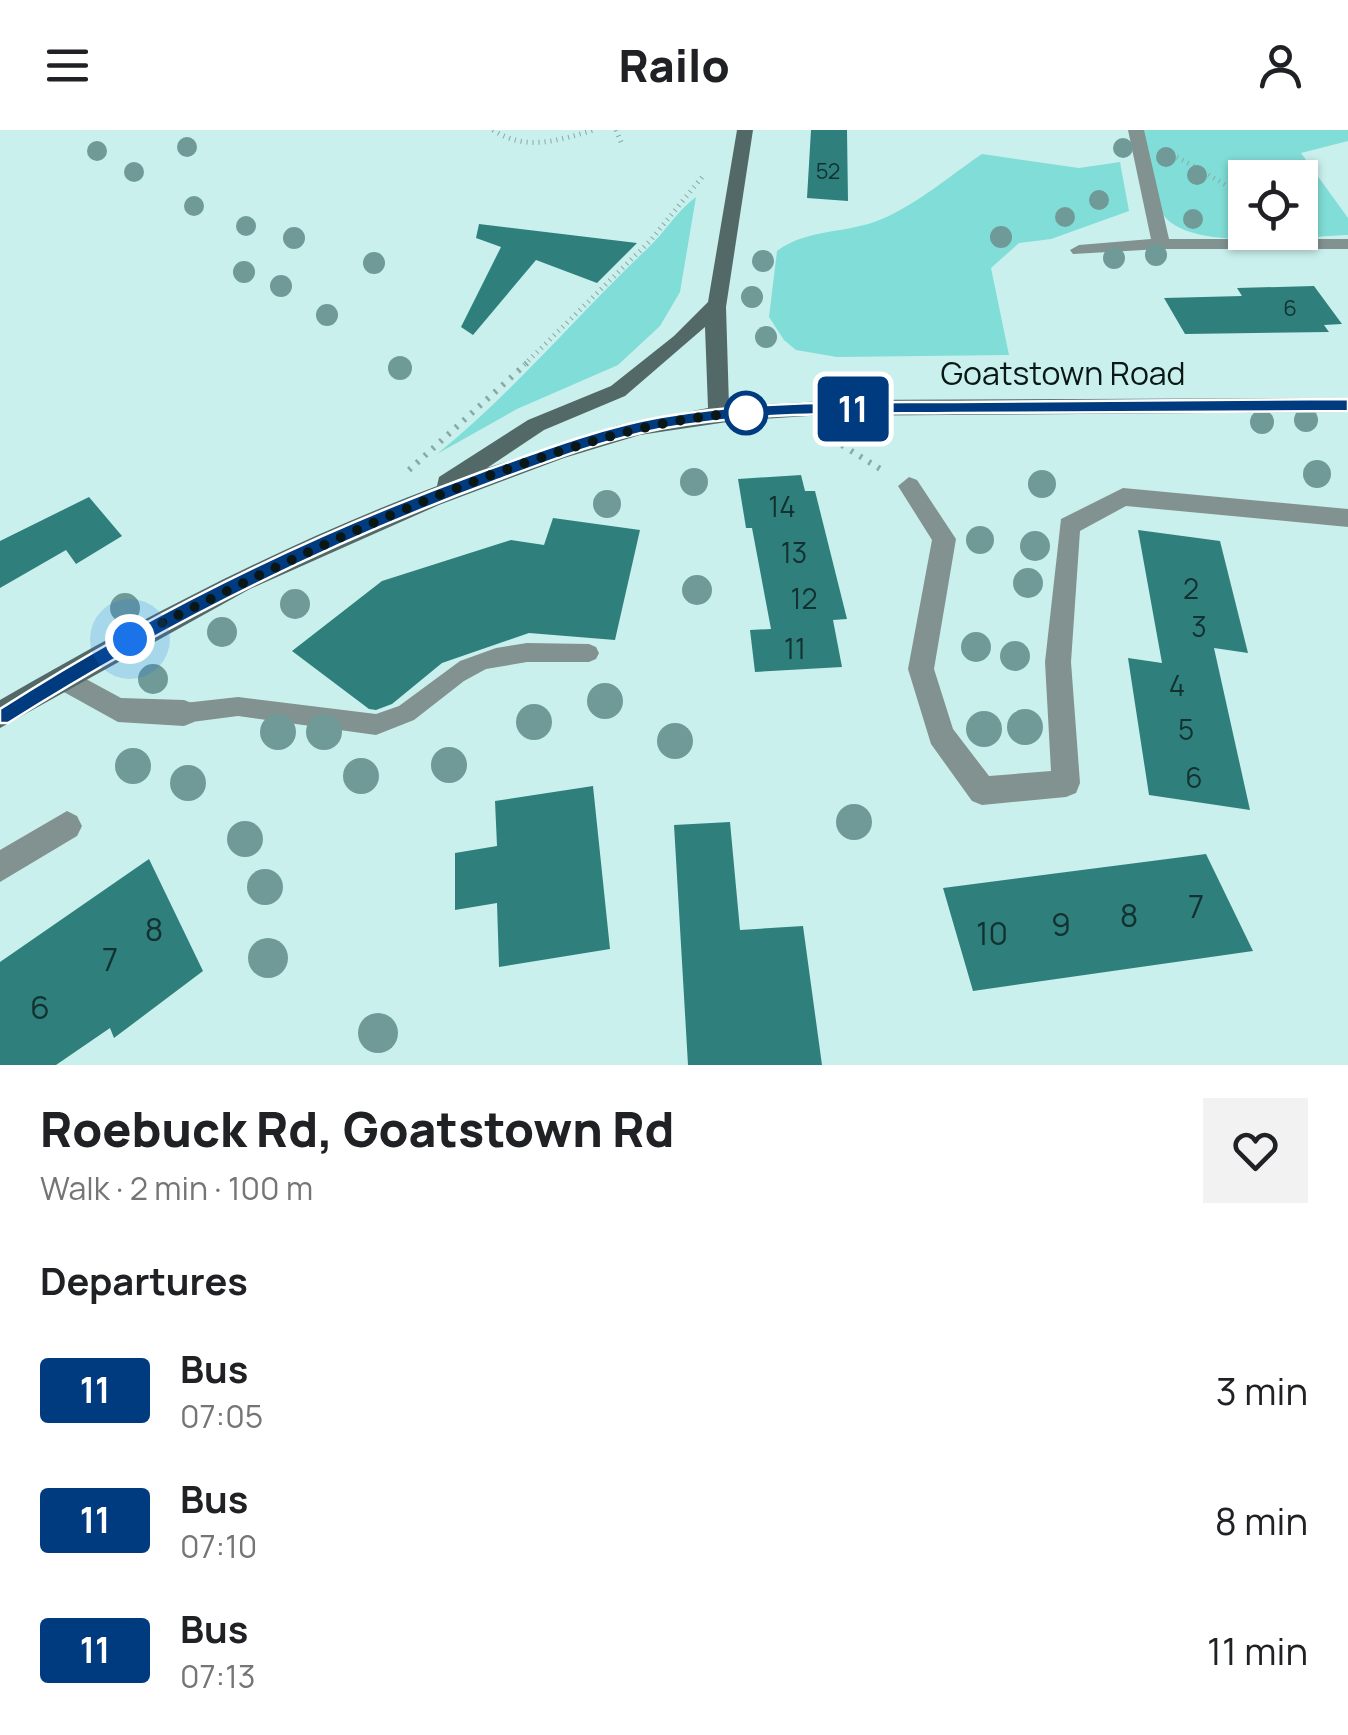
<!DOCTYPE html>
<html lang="en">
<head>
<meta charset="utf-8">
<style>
  body { margin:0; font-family:Manrope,sans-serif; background:#f2f2f2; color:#202124; height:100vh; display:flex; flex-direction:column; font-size:38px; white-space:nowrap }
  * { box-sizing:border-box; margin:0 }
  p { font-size:32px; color:#757577 }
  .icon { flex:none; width:55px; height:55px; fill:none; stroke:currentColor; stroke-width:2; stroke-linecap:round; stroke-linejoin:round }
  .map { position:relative; height:935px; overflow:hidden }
  .drawer { display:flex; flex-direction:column; background:#fff; flex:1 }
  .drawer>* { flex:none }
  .badge { padding:0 20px; border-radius:8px; font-size:35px; line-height:65px }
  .controls { position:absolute; left:1228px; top:30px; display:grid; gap:20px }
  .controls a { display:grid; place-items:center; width:90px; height:90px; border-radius:0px; background:#fff; box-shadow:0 2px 8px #0004; font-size:50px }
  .you { position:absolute; width:50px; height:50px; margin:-25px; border:8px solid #fff; border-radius:50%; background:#1a73e8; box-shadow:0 0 0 15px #1a73e833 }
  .map>.badge { position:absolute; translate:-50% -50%; box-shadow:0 0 0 5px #fff }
  h2 { padding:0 40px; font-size:38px; line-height:90px }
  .round { display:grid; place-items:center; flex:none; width:105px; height:105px; border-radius:0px; background:#f2f2f2 }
  .summary { display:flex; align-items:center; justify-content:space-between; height:170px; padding:0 40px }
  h1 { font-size:48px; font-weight:800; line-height:75px }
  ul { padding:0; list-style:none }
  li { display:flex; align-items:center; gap:30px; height:130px; padding:0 40px }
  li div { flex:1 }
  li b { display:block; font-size:38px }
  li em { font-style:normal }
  li .badge { min-width:110px; font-weight:700; text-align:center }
  header { display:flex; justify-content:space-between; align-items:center; height:130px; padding:0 40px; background:#fff; font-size:45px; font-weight:800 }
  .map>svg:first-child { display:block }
</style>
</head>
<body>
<header><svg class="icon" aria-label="menu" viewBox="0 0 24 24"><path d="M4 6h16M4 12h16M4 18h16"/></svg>Railo<svg class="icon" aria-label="person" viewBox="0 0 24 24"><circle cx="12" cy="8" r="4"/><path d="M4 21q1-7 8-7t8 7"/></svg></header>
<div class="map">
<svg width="1348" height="935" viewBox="0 0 1348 935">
  <rect width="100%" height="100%" fill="#caf0ed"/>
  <!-- green -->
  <path fill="#81ddd7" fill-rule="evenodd" d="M1142 0H1348V11L1301 23 1348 88V105C1306 106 1186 123 1162 83 1149 62 1148 24 1142 0ZM1245 48H1300V102H1245Z
    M982 24 1079 38 1120 32 1129 81 1051 109 1019 113 991 138 1009 225 837 227 796 220 784 210 769 187 777 121C807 98 848 104 882 89 919 73 948 47 982 24Z
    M696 67 680 162 660 196 618 235 517 279 437 324C513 263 576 186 648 118 665 102 676 82 696 67Z"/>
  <!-- building -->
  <path fill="#2f807c" d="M811 0H847L848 71 807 68Z
    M479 94 637 113 597 153 536 130 473 205 461 197 501 117 476 108Z
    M1314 156 1342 194 1324 195 1329 202 1185 204 1164 168 1242 166 1237 158Z
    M801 345 805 361H815L847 489 833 490 842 537 755 542 750 500 771 499 752 398H746L738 349Z
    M89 367 122 406 76 434 66 420 0 458V411Z
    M553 388 640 400 615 510 529 503 442 533 392 574 376 580 369 579 292 521 382 451 511 410 544 415Z
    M1138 400 1220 411 1248 523 1214 518 1250 680 1149 665 1128 528 1162 533Z
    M593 656 610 819 499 837 497 773 455 780V723L497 716 495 671Z
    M730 692 740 800 803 796 822 935H688L674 695Z
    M1206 724 1253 821 973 861 943 758Z
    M149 729 203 841 114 908 110 898 56 935H0V832Z"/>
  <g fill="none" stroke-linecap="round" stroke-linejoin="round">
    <!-- path-far1 -->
    <path stroke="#8aa8a5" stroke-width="5" stroke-dasharray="1 5" stroke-linecap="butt" d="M493 0C526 22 559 10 594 0
      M616 0 621 12
      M1172 24 1245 66
      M524 235 650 111 703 46"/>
    <!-- path -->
    <path stroke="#8aa8a5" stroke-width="6" stroke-dasharray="2.5 8" stroke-linecap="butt" d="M838 306 840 314 882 340
      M409 340 527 233"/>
    <!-- lane -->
    <path fill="#829290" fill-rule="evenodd" d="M527 513 589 514 596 517 599 523 596 529 589 532H527L486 539 464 551 414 590 376 605 238 586 184 593 176 590 173 583 176 576 184 573 238 567 376 584 399 576 460 531 496 518Z"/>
    <!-- street -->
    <path fill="#829290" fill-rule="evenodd" d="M1128 0H1144L1169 109H1348V119H1161L1073 124 1070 120 1079 115 1151 109Z
      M909 347 917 350 956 409 934 539 953 599 989 646 1051 641 1045 532 1061 389 1123 358 1348 379V397L1126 376 1080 401 1071 532 1080 653 1076 663 1066 667 982 675 972 671 931 614 908 539 932 410 898 356Z
      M62 536 121 568 184 570 194 574 198 583 194 592 184 596 118 592 53 556 49 548 53 540Z
      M67 681 77 686 82 696 77 706 0 752V720Z"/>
    <!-- secondary -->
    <path fill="#536967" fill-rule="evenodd" d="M737 0H753L726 177 729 276 845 270 1348 268V282L808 286 734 291 640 305 564 328 439 375 250 459 0 598V570C140 489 285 413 437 356L439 347 528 290 611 256 674 206 708 172ZM705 197 708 278 619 295 487 338 544 300 625 266Z"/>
  </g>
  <!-- trees -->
  <g fill="#6f9a97">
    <circle cx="187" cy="17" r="10"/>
    <circle cx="1123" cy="18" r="10"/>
    <circle cx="97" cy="21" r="10"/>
    <circle cx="1166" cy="27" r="10"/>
    <circle cx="134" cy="42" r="10"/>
    <circle cx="1197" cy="45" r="10"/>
    <circle cx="1099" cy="70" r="10"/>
    <circle cx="194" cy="76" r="10"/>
    <circle cx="1065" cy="87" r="10"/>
    <circle cx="1193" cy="89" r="10"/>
    <circle cx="246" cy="96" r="10"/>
    <circle cx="1001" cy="107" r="11"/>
    <circle cx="294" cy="108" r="11"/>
    <circle cx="1156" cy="125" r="11"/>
    <circle cx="1114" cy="128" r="11"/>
    <circle cx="763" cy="131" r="11"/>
    <circle cx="374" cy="133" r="11"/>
    <circle cx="244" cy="142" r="11"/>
    <circle cx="281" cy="156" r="11"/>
    <circle cx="752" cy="167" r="11"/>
    <circle cx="327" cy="185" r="11"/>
    <circle cx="766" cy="207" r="11"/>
    <circle cx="400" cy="238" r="12"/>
    <circle cx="1306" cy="290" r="12"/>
    <circle cx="1262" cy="292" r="12"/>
    <circle cx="1317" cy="344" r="14"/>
    <circle cx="694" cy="352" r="14"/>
    <circle cx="1042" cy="354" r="14"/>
    <circle cx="607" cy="374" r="14"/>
    <circle cx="980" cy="410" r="14"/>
    <circle cx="1035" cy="416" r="15"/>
    <circle cx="1028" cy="453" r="15"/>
    <circle cx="697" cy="460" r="15"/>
    <circle cx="295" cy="474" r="15"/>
    <circle cx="125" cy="478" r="15"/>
    <circle cx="222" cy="502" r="15"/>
    <circle cx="976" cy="517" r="15"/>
    <circle cx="1015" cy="526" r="15"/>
    <circle cx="153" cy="549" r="15"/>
    <circle cx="605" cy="571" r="18"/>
    <circle cx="534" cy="592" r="18"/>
    <circle cx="1025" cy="597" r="18"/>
    <circle cx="984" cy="599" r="18"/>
    <circle cx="278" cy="602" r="18"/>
    <circle cx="324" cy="602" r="18"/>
    <circle cx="675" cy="611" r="18"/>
    <circle cx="449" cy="635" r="18"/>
    <circle cx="133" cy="636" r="18"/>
    <circle cx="361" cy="646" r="18"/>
    <circle cx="188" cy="653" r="18"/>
    <circle cx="854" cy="692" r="18"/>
    <circle cx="245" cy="709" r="18"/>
    <circle cx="265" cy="757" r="18"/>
    <circle cx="268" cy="828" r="20"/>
    <circle cx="378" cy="903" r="20"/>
  </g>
  <!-- line -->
  <path fill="#003b80" stroke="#fff" stroke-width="2.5" d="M1348 269V281C1217 282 1086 283 955 283 857 284 756 281 660 299 603 310 549 331 495 351 324 414 162 496 8 593H0V579C147 485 311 404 481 342 540 321 599 298 661 287 758 270 858 272 955 272 1086 271 1217 270 1348 269Z"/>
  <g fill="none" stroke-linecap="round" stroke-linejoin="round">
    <!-- walk -->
    <path stroke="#091716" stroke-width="10" stroke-dasharray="0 18" d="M130 509C254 447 375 387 505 340 587 311 668 286 756 282L746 283"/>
  </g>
  <!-- markers -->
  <circle fill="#fff" stroke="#003b80" stroke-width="5" cx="746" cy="283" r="20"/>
  <g text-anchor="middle" stroke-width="8" stroke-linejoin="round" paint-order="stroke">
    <!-- far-number labels -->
    <g font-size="22" fill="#123130">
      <text x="828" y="49">52</text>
      <text x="1290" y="186">6</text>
    </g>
    <!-- number labels -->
    <g font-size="28" fill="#123130">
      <text x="782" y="387">14</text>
      <text x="794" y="433">13</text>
      <text x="1191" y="469">2</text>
      <text x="804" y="479">12</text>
      <text x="1199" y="507">3</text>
      <text x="795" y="529">11</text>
      <text x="1177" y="566">4</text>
      <text x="1186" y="610">5</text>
      <text x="1194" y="658">6</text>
    </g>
    <!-- street labels -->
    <g font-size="32" fill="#091716" stroke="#caf0ed">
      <text x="1063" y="255">Goatstown Road</text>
    </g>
    <!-- near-number labels -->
    <g font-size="32" fill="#123130">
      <text x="1196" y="788">7</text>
      <text x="1129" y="797">8</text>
      <text x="1061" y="806">9</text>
      <text x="154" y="811">8</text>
      <text x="992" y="815">10</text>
      <text x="110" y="841">7</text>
      <text x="40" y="889">6</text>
    </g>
  </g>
</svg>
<div class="controls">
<a><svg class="icon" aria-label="locate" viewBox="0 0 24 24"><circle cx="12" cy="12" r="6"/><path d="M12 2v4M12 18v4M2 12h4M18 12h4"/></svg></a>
</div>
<div class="you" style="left:130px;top:509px"></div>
<b class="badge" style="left:853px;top:279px;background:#003b80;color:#fff">11</b>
</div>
<section class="drawer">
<div class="summary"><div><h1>Roebuck Rd, Goatstown Rd</h1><p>Walk · 2 min · 100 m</p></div><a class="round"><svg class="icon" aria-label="heart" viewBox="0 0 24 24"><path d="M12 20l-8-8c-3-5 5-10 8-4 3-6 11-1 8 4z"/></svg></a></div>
<h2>Departures</h2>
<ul>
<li><span class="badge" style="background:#003b80;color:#fff">11</span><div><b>Bus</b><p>07:05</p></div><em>3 min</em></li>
<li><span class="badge" style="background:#003b80;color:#fff">11</span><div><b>Bus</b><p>07:10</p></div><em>8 min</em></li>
<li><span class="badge" style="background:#003b80;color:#fff">11</span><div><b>Bus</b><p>07:13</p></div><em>11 min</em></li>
</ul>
</section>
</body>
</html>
